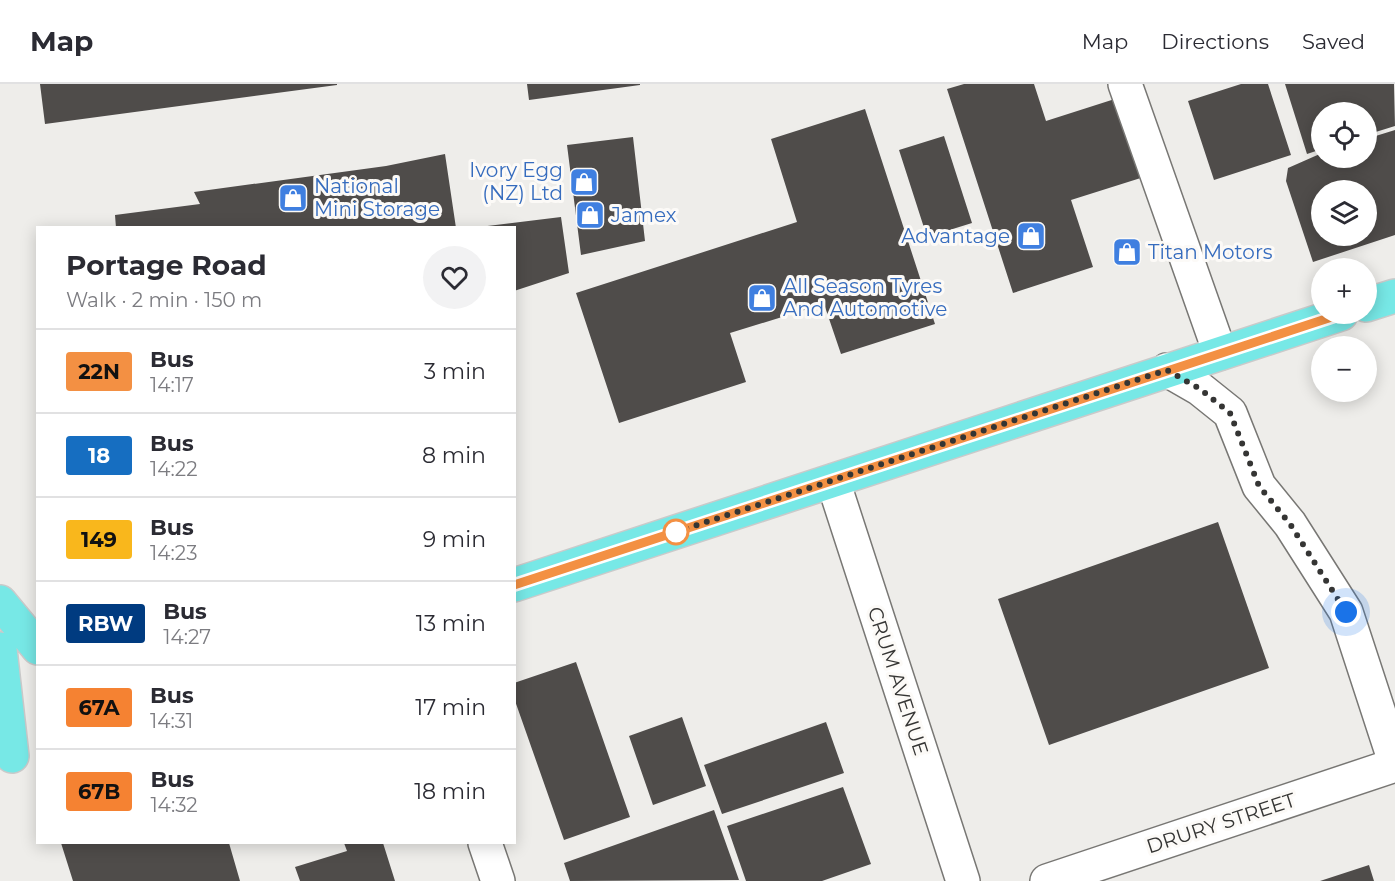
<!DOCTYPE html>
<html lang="en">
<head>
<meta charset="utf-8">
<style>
  body { margin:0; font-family:Montserrat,sans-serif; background:#f2f2f3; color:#2b2b33; height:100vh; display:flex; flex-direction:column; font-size:22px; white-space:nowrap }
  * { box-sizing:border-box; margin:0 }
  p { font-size:20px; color:#7c7c81 }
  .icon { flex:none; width:33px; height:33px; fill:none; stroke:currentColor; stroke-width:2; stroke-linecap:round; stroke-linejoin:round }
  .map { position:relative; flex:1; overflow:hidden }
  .sheet { position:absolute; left:36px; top:142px; width:480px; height:618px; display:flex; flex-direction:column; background:#fff; border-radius:0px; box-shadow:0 3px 15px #0003 }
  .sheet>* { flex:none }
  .badge { padding:0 12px; border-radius:4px; font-size:21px; line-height:39px }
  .fabs { position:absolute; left:1311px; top:18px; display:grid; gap:12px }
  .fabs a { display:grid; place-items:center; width:66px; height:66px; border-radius:50%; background:#fff; box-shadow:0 3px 15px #0003; font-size:30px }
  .you { position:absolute; width:30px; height:30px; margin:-15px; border:4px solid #fff; border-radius:50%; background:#1a73e8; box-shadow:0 0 0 9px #1a73e833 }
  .map>.badge { position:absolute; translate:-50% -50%; box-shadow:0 0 0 3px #fff }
  .round { display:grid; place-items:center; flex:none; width:63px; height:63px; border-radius:32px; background:#f2f2f3 }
  .head { display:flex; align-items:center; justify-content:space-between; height:102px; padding:0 30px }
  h1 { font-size:28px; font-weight:700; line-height:45px }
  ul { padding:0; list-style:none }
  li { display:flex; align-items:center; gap:18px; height:84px; padding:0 30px; border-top:2px solid #e1e1e2 }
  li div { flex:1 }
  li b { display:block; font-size:22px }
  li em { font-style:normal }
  li .badge { min-width:66px; font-weight:700; text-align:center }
  header { display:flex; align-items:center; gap:36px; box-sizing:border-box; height:84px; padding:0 30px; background:#fff; border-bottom:2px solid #e1e1e2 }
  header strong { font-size:28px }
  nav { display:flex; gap:33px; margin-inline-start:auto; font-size:21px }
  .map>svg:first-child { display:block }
</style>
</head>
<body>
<header>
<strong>Map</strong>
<nav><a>Map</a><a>Directions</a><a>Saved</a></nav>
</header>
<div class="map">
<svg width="1395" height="797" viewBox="0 0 1395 797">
  <rect width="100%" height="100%" fill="#eeedea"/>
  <!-- building -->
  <path fill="#4f4c4a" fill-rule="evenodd" d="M40 0H337V1L45 40Z
    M527 0H640V1L529 16Z
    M964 0H1034L1046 37 1121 13 1147 92 1071 116 1093 183 1013 209 947 5Z
    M1241 0H1268L1291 71 1214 96 1188 17Z
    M1285 0H1394L1395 42 1366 51V28H1322V65L1307 70Z
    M865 25 935 240 841 270 824 220 730 249 746 298 619 339 576 209 797 138 771 55Z
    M1395 46V151L1313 178 1286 97 1288 84 1322 69V74H1366V55ZM1322 106H1366V152H1322Z
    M944 52 972 139 927 153 899 66Z
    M633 53 645 157 581 171 567 61Z
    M445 70 456 144H116L115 131 200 120 194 108 386 82Z
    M561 133 569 189 514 207V144H471Z
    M1218 438 1269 584 1049 661 998 515Z
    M576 578 630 733 564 756 514 614V599Z
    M682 633 706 702 653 721 629 652Z
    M826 638 844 689 722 730 704 681Z
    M843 703 871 780 822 797H746L727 742Z
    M714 726 739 796 570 797 564 779Z
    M61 759H229L240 797H73Z
    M344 759H383L395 797H300L295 783 347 767Z
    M1369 781 1374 797H1320Z"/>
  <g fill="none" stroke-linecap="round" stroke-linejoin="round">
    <!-- minor casing -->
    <g stroke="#787774" stroke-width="36">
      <path id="minor" d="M1125 0 1220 269
        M1167 286 1200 305 1230 329 1259 402 1290 440 1346 528 1395 678
        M833 397 963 797
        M485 759 498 797
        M1047 797 1395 681"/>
    </g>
    <!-- major casing -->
    <g stroke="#cacaca" stroke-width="36">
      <path id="major" d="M1366 221 1395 212
        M514 501 1341 230
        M0 518 38 564
        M0 565 12 672"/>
    </g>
    <!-- minor -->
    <use href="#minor" stroke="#fff" stroke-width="33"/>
    <!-- major -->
    <use href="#major" stroke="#77e8e6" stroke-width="33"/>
  </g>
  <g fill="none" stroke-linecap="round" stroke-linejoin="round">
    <!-- line casing -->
    <g stroke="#fff" stroke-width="14">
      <path id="line" d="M514 501 1341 230"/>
    </g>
    <!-- line -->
    <use href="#line" stroke="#f39043" stroke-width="9"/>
    <!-- walk -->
    <path stroke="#353534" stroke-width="6" stroke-dasharray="0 10.8" d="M676 448 1167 286 1200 305 1230 329 1259 402 1290 440 1346 528"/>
  </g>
  <!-- icons -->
  <defs>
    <g id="shop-square" transform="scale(1.5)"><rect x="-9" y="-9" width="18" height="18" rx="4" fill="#3f7fe0" stroke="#fcfaf7"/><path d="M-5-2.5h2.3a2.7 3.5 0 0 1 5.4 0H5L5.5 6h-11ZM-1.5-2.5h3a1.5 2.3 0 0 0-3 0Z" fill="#fff"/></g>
  </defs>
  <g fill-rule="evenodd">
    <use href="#shop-square" x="584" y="98"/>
    <use href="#shop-square" x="293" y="114"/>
    <use href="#shop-square" x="590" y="131"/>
    <use href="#shop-square" x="1031" y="152"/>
    <use href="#shop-square" x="1127" y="168"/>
    <use href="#shop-square" x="762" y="214"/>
  </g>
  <!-- markers -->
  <circle fill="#fff" stroke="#f39043" stroke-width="3" cx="676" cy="448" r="12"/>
  <g text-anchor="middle" stroke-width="6" stroke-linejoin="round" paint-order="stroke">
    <!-- shop labels -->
    <g font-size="20" fill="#366cbe" stroke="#fcfaf7" text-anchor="start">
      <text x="563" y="93" text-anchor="end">Ivory Egg<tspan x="563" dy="23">(NZ) Ltd</tspan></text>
      <text x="314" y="109">National<tspan x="314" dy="23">Mini Storage</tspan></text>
      <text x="611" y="138">Jamex</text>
      <text x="1010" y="159" text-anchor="end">Advantage</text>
      <text x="1148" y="175">Titan Motors</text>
      <text x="783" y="209">All Season Tyres<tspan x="783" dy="23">And Automotive</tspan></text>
    </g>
    <!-- street labels -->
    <g font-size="20" fill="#353534" stroke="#fcfaf7">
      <text transform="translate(898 597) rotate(72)" y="7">CRUM AVENUE</text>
      <text transform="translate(1221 739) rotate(-18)" y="7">DRURY STREET</text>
    </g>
  </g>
</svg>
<div class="fabs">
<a><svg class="icon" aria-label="locate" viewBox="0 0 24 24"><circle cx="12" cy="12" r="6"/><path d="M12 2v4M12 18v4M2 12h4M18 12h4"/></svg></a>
<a><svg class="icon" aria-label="layers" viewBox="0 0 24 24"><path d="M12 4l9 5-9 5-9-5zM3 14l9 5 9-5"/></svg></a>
<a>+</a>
<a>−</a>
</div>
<div class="you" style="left:1346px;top:528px"></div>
<section class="sheet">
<div class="head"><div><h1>Portage Road</h1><p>Walk · 2 min · 150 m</p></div><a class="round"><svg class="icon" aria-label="heart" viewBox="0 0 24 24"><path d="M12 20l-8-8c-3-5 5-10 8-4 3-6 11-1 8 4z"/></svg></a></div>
<ul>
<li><span class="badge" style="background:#f39043;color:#111">22N</span><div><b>Bus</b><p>14:17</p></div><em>3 min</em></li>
<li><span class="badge" style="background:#166ec1;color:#fff">18</span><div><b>Bus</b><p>14:22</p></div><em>8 min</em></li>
<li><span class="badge" style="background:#f9b71c;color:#111">149</span><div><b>Bus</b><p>14:23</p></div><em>9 min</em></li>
<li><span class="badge" style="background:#003b80;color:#fff">RBW</span><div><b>Bus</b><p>14:27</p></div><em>13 min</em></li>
<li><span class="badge" style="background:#f58232;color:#111">67A</span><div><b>Bus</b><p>14:31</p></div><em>17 min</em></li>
<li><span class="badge" style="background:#f58232;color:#111">67B</span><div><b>Bus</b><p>14:32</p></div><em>18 min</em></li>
</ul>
</section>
</div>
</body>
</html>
